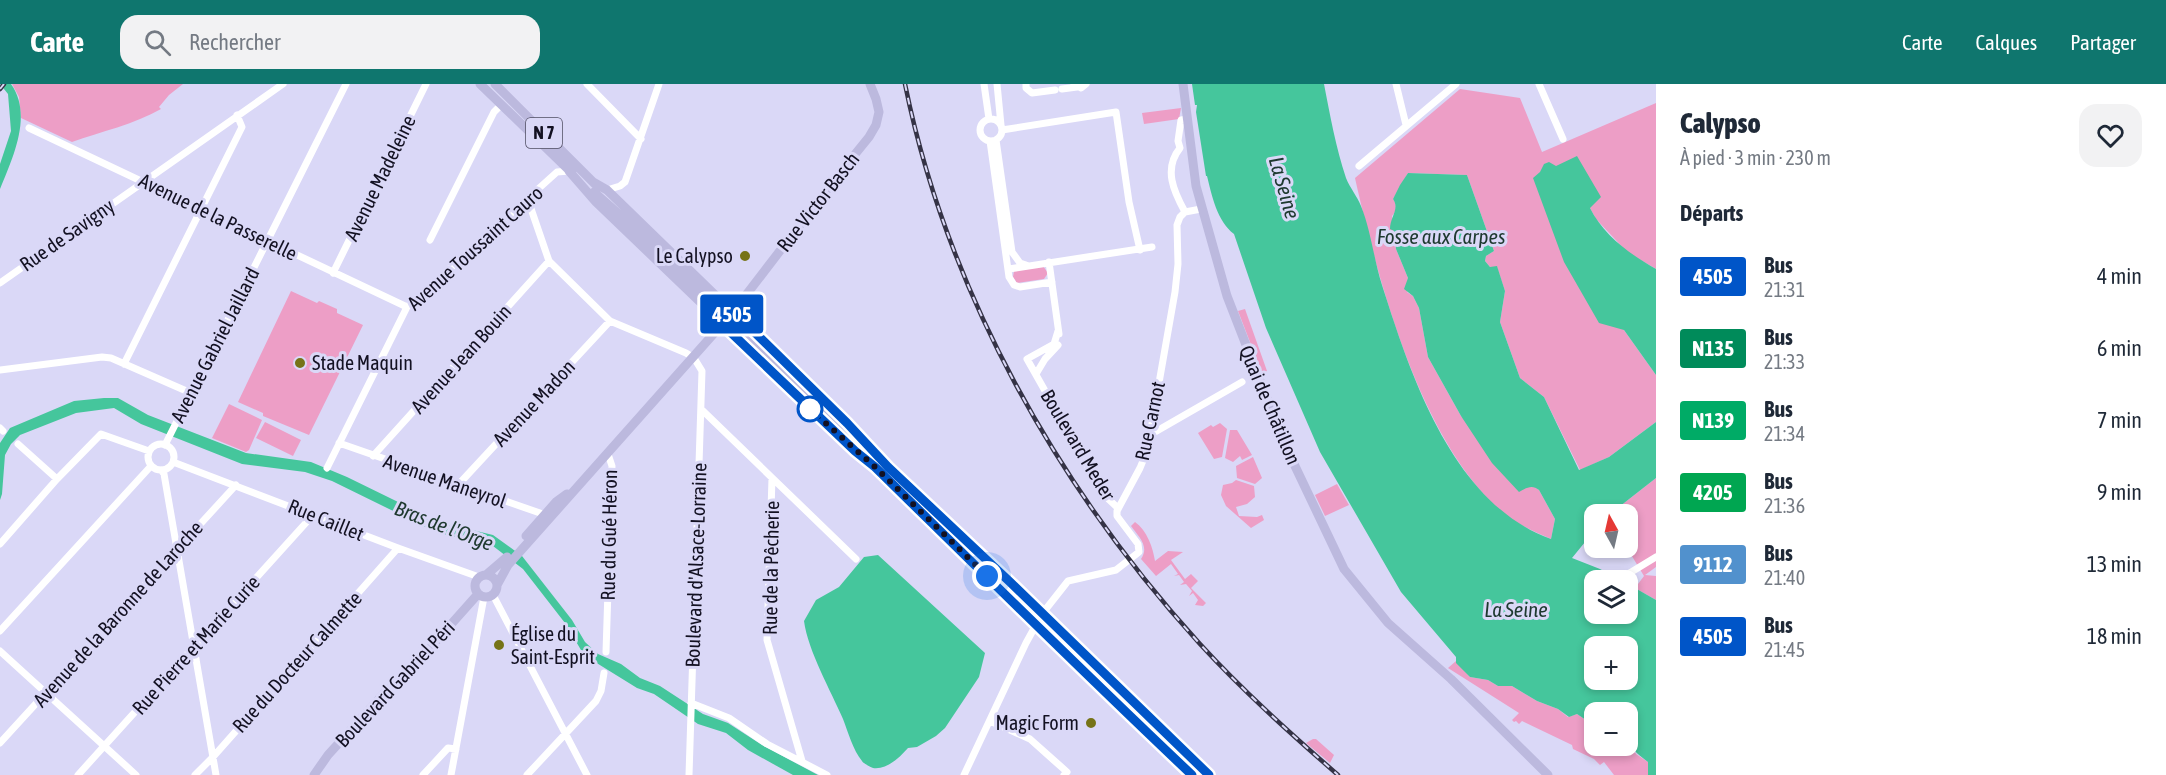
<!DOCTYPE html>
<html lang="fr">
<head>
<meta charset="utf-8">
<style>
  body { margin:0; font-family:"Asap Condensed",sans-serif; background:#f2f2f3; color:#1f2937; height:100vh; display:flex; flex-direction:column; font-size:22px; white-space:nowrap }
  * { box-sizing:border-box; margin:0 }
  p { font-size:20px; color:#747a83 }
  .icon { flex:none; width:33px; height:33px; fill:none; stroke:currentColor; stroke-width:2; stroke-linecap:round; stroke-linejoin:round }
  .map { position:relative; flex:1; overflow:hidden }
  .side { display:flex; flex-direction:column; background:#fff; width:510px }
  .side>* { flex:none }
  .badge { padding:0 12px; border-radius:4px; font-size:21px; line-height:39px }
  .needle { width:39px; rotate:352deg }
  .fabs { position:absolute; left:1584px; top:420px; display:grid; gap:12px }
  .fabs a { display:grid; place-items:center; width:54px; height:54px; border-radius:12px; background:#fff; box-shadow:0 3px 9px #0003; font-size:30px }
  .you { position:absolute; width:30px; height:30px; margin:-15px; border:4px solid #fff; border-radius:50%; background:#1a73e8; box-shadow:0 0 0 9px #1a73e833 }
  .map>.badge { position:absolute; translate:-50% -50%; box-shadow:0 0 0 3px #fff }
  h2 { padding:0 24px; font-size:22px; line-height:54px }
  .round { display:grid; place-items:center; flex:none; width:63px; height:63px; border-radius:18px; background:#f2f2f3 }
  .head { display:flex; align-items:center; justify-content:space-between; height:102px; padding:0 24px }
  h1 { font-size:28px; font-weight:800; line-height:45px }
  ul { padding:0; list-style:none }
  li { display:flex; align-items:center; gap:18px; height:72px; padding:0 24px }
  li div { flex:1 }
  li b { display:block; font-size:22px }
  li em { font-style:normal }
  li .badge { min-width:66px; font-weight:700; text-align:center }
  header { display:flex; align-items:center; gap:36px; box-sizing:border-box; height:84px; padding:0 30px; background:#0f766e; color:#fff }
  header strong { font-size:28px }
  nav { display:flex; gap:33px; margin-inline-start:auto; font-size:21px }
  .search { width:420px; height:54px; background:#f2f2f3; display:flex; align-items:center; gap:15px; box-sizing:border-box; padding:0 21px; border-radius:18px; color:#747a83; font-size:22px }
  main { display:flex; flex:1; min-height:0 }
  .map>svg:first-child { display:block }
</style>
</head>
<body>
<header>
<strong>Carte</strong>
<div class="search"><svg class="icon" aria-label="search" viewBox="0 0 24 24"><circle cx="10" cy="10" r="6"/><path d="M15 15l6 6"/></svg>Rechercher</div>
<nav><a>Carte</a><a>Calques</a><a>Partager</a></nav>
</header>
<main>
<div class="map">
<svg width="1656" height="691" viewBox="0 0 1656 691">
  <rect width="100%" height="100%" fill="#dad8f7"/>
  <!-- green -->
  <path fill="#ed9ec6" d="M12 0H183L169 11 159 23 161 25C135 40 100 48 72 58L21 34 19 13Z
    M1460 5 1520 14 1542 68 1656 19V185L1627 168 1596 135 1590 124 1556 83 1624 246 1656 291V338L1609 373 1580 386 1544 313 1520 294 1500 238 1505 207 1497 183H1490L1485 177 1486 172 1494 167 1467 91 1408 89 1393 115C1397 120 1397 127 1392 132L1396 165 1408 194 1407 208 1413 212 1419 224 1428 273 1461 332 1529 402 1535 403 1539 406 1555 435 1551 455C1536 448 1520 442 1507 432 1422 364 1378 197 1355 94Z
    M1181 24 1179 35 1144 40 1142 29Z
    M1043 182 1048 189 1044 195 1017 199 1013 193 1014 187Z
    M291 207 317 219 319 217 337 225V229L363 241 309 351 263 332V329L238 318Z
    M1245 225 1267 287 1262 289 1238 227Z
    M229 320 262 336 249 366 246 368 212 354Z
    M265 338 301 356 293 372 256 354Z
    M1220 339 1227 345 1222 373 1214 375 1198 349 1211 341 1213 343Z
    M1230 346H1237L1252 371 1242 376 1240 372 1233 378 1225 374Z
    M1253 373 1262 394 1255 400 1237 394 1236 382Z
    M1656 394V483L1645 491 1656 492V516L1635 504 1644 492 1627 464 1628 430H1610Z
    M1236 396 1254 402 1255 413 1247 420 1236 423 1239 432 1257 433 1262 431 1264 436 1251 444 1226 422 1221 411 1223 401 1232 399Z
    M1337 400 1349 421 1325 432 1315 411Z
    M1135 438C1147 446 1153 464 1155 477L1168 467 1183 468 1171 476 1185 495 1191 490 1198 497 1191 504 1206 519 1203 522 1195 521 1198 516 1193 509 1189 512 1192 507 1186 500 1180 501 1184 498 1179 491 1174 492 1178 490 1171 480 1156 492 1141 475C1150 462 1138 452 1131 442Z
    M1456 577 1470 593 1488 596 1498 602H1512L1537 617 1558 625 1568 633 1577 630 1586 636H1594V662H1628V658L1636 670 1648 678V691H1614L1604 678 1600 681 1594 675 1573 665 1572 661 1522 637 1519 640 1516 637 1514 638 1512 636 1519 629 1448 584Z
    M1313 655H1316L1334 671 1330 679 1306 659Z"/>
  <!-- water -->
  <path fill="#45c69c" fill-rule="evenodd" d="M0 0H11C33 31 13 73 0 105V80L11 47 8 10Z
    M1192 0H1324C1330 31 1336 64 1346 94 1350 104 1357 112 1361 122 1371 147 1374 176 1382 201 1411 292 1453 420 1551 455L1555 435 1539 406C1532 400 1526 404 1519 408L1492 379 1461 332 1428 273 1419 224 1413 212 1404 205 1408 194 1396 165 1394 147 1390 145C1390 133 1400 125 1393 115L1400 101 1408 89 1467 91 1494 167 1486 172 1485 177 1490 183 1497 182 1505 207 1500 238 1520 294 1544 313 1579 386 1609 373 1656 338V394L1610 430H1594V447L1572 474 1600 485 1620 496H1594V530H1628V500L1656 516V691H1648V678C1624 660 1628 657 1628 628H1594V636H1586L1577 630 1569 633 1558 625 1537 617 1512 602H1498L1488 596 1470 593 1456 579V573L1401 508 1320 368 1266 244 1234 150C1217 137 1212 112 1207 92H1206L1196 28 1197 21H1195ZM1628 562V596H1594V562Z
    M1577 72 1601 113 1590 124C1604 152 1630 170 1656 185V291L1624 246 1599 239 1564 178 1533 94 1540 88 1544 80 1549 78 1556 82Z
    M104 314H118L148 331 246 369 311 378 347 393 439 438 493 451 522 472 572 536 585 558 598 570 621 580 640 594 660 602 703 630 728 639 762 661 818 691H793L748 666 726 649 698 640 654 610 637 604 595 578 581 566 565 539 523 485 493 462 436 448 332 397 305 388 242 380 141 340 114 324 76 329 20 351 11 360 5 371 2 410 0 416V359L10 344 74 317Z
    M878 471 985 569 979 593 945 644 936 652 917 663 908 664C900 673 887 686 873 684 870 683 863 679 862 677 853 666 848 648 843 635 831 607 808 567 804 537L816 516 839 503 864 473Z"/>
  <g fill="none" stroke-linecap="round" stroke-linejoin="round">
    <!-- major-tunnel -->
    <path stroke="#bcbad7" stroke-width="9" stroke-dasharray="9 4.5" stroke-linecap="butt" d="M716 224 740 247"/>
    <!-- minor -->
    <path stroke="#fff" stroke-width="7" d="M587 0 641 55
      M984 0 989 35
      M997 0 1001 41
      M1026 0V4L1032 9 1055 6
      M1074 0 1081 4 1086 0
      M1396 0 1406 41
      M1539 0 1563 55
      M1062 5 1077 3
      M980 46a11 11 0 1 1 22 0a11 11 0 1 1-22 0Z
      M29 44 407 223
      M1002 46 1116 28 1129 118 1140 166
      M996 56 1012 168 1020 179 1026 181
      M990 57 1009 193 1014 201 1020 203 1052 198
      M1359 82 1456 0
      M607 106 620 102 625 98 659 0
      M528 116 549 177 610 237 686 269 694 274 702 287 689 691
      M1185 128C1174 108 1163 85 1180 64L1178 57 1181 36 1187 35
      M430 156 494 28 501 21
      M1049 178 1059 250
      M1009 185 1152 163
      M333 189 426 0
      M0 199 283 0
      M1058 247 1054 260 1027 275 1104 411 1118 424
      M124 280 242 43 237 31
      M0 286 102 273 111 274 191 309
      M1036 290 1045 275 1058 261
      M701 325 856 475
      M0 344 3 347
      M1151 348H1155L1242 298
      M339 359 540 429 548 435
      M148 373a13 13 0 1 1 26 0a13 13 0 1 1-26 0Z
      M18 360 57 395
      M165 361 346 0
      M373 372 549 177
      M173 378 398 464 479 493
      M327 384 407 223 557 88 569 87
      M161 386 164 390 216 691
      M772 394 767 556 802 677
      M458 401 610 237
      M0 460 57 395 101 350 149 367
      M1628 490 1656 473
      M493 511 587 691
      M0 547 151 382
      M0 567 136 691
      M606 568 612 382 608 370
      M691 619 729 634 767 660 827 691
      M990 637 1030 655 1067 688 1064 691
      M0 659 236 401
      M78 691 313 431
      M195 691 213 673 398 464
      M423 691 448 664 456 665
      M451 691 484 513
      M527 691 596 617 601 607 604 589
      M964 691 1026 559 1042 530 1068 497 1116 486 1139 468 1138 460 1117 432V427L1140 384 1147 367 1175 208 1178 180 1177 141 1180 133 1185 128 1201 125"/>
    <!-- major -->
    <path stroke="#bcb9de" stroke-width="9" d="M480 0 572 89
      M495 0 597 102
      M1183 0 1196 102 1227 212 1285 361 1344 485 1388 539 1451 595 1548 691
      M569 87 596 118 846 358
      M593 98 607 106 847 339 888 383 1010 498 1209 691
      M594 108 628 138 716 224
      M740 247 842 345
      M838 341 875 383 1037 540 1096 600 1192 691
      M526 452 556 418 567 410
      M475 502a11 11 0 1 1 22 0a11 11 0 1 1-22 0Z
      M486 491 507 473
      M497 501 508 481 733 228 839 90 869 53 876 41 879 28 876 15 870 0
      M314 691 328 671 388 605 405 592 478 510"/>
    <!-- rail casing -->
    <g stroke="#353346" stroke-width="4.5">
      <path id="rail" d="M905 0C947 207 1058 404 1200 560 1243 607 1290 649 1338 691
        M0 5 4 0"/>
    </g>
    <!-- rail -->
    <use href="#rail" stroke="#dad8f7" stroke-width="2" stroke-dasharray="7" stroke-linecap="butt"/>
  </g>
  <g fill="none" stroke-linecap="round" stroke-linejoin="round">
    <!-- line casing -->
    <g stroke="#fff" stroke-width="14">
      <path id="line" d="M1192 691C1085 590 980 486 875 383L855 367 723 241 734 228 847 339 888 383 1010 498 1209 691"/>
    </g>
    <!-- line -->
    <use href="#line" stroke="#0055c8" stroke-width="9"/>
    <!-- walk -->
    <path stroke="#131122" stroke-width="6" stroke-dasharray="0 10.8" d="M810 325 875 383 987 492"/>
  </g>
  <!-- markers -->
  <g fill="#767317" stroke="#dad8f7" stroke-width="2">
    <circle cx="745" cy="172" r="6"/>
    <circle cx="300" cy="279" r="6"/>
    <circle cx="499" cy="561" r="6"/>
    <circle cx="1091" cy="639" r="6"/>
  </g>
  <circle fill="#fff" stroke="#0055c8" stroke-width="3" cx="810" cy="325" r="12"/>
  <g text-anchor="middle" stroke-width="6" stroke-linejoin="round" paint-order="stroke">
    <!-- shield labels -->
    <rect fill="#dad8f7" stroke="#4f4d62" stroke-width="1.5" x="526" y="34" width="36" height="30" rx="4.5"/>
    <g font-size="18" font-weight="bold" fill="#131122">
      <text x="544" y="55">N 7</text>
    </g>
    <!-- street labels -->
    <g font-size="20" fill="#131122" stroke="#dad8f7">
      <text transform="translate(380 94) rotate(-64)" y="7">Avenue Madeleine</text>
      <text transform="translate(818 118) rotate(-52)" y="7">Rue Victor Basch</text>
      <text transform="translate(218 133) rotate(26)" y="7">Avenue de la Passerelle</text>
      <text transform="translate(67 151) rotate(-35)" y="7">Rue de Savigny</text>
      <text transform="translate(475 164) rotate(-42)" y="7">Avenue Toussaint Cauro</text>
      <text transform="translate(215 261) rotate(-63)" y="7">Avenue Gabriel Jaillard</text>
      <text transform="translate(461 275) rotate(-48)" y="7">Avenue Jean Bouin</text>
      <text transform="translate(534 319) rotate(-47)" y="7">Avenue Madon</text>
      <text transform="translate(1270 321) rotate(67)" y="7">Quai de Châtillon</text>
      <text transform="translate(1150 337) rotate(-78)" y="7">Rue Carnot</text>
      <text transform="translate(1078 361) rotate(59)" y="7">Boulevard Meder</text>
      <text transform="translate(445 397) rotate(19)" y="7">Avenue Maneyrol</text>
      <text transform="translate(326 436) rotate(22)" y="7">Rue Caillet</text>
      <text transform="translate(609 451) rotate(-89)" y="7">Rue du Gué Héron</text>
      <text transform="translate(696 481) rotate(-88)" y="7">Boulevard d'Alsace-Lorraine</text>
      <text transform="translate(771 484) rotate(-89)" y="7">Rue de la Pêcherie</text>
      <text transform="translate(118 530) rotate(-48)" y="7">Avenue de la Baronne de Laroche</text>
      <text transform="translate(196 561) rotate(-48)" y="7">Rue Pierre et Marie Curie</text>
      <text transform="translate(297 578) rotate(-48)" y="7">Rue du Docteur Calmette</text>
      <text transform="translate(395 600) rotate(-47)" y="7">Boulevard Gabriel Péri</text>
    </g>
    <!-- poi labels -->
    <g font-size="20" fill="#131122" stroke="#dad8f7" text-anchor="end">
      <text x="733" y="179">Le Calypso</text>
      <text x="312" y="286" text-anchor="start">Stade Maquin</text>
      <text x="511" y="557" text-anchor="start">Église du<tspan x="511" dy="23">Saint-Esprit</tspan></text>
      <text x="1079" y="646">Magic Form</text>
    </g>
    <!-- water labels -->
    <g font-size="21" font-style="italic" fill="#1e392f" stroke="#dad8f7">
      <text transform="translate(1284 104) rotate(74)" y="7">La Seine</text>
      <text x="1441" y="160">Fosse aux Carpes</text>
      <text transform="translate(444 442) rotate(21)" y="7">Bras de l'Orge</text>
      <text x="1516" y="533">La Seine</text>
    </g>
  </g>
</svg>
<div class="fabs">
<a><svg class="needle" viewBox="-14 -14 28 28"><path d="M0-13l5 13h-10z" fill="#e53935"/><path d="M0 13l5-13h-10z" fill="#747a83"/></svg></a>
<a><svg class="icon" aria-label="layers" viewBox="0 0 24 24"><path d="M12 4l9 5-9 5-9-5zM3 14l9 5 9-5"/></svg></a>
<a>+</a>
<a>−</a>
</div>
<div class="you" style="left:987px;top:492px"></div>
<b class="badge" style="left:732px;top:230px;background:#0055c8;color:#fff">4505</b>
</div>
<section class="side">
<div class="head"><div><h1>Calypso</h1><p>À pied · 3 min · 230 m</p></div><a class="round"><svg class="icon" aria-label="heart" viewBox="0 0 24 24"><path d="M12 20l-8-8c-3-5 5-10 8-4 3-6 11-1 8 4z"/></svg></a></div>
<h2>Départs</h2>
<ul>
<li><span class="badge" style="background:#0055c8;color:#fff">4505</span><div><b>Bus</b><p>21:31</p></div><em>4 min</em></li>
<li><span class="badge" style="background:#008b5a;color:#fff">N135</span><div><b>Bus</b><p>21:33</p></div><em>6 min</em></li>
<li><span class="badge" style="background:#00ab66;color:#fff">N139</span><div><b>Bus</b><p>21:34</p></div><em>7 min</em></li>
<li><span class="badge" style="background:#00a651;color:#fff">4205</span><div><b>Bus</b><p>21:36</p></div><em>9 min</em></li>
<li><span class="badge" style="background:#5191cd;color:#fff">9112</span><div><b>Bus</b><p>21:40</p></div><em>13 min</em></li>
<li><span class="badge" style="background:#0055c8;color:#fff">4505</span><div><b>Bus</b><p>21:45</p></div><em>18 min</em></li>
</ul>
</section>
</main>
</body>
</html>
